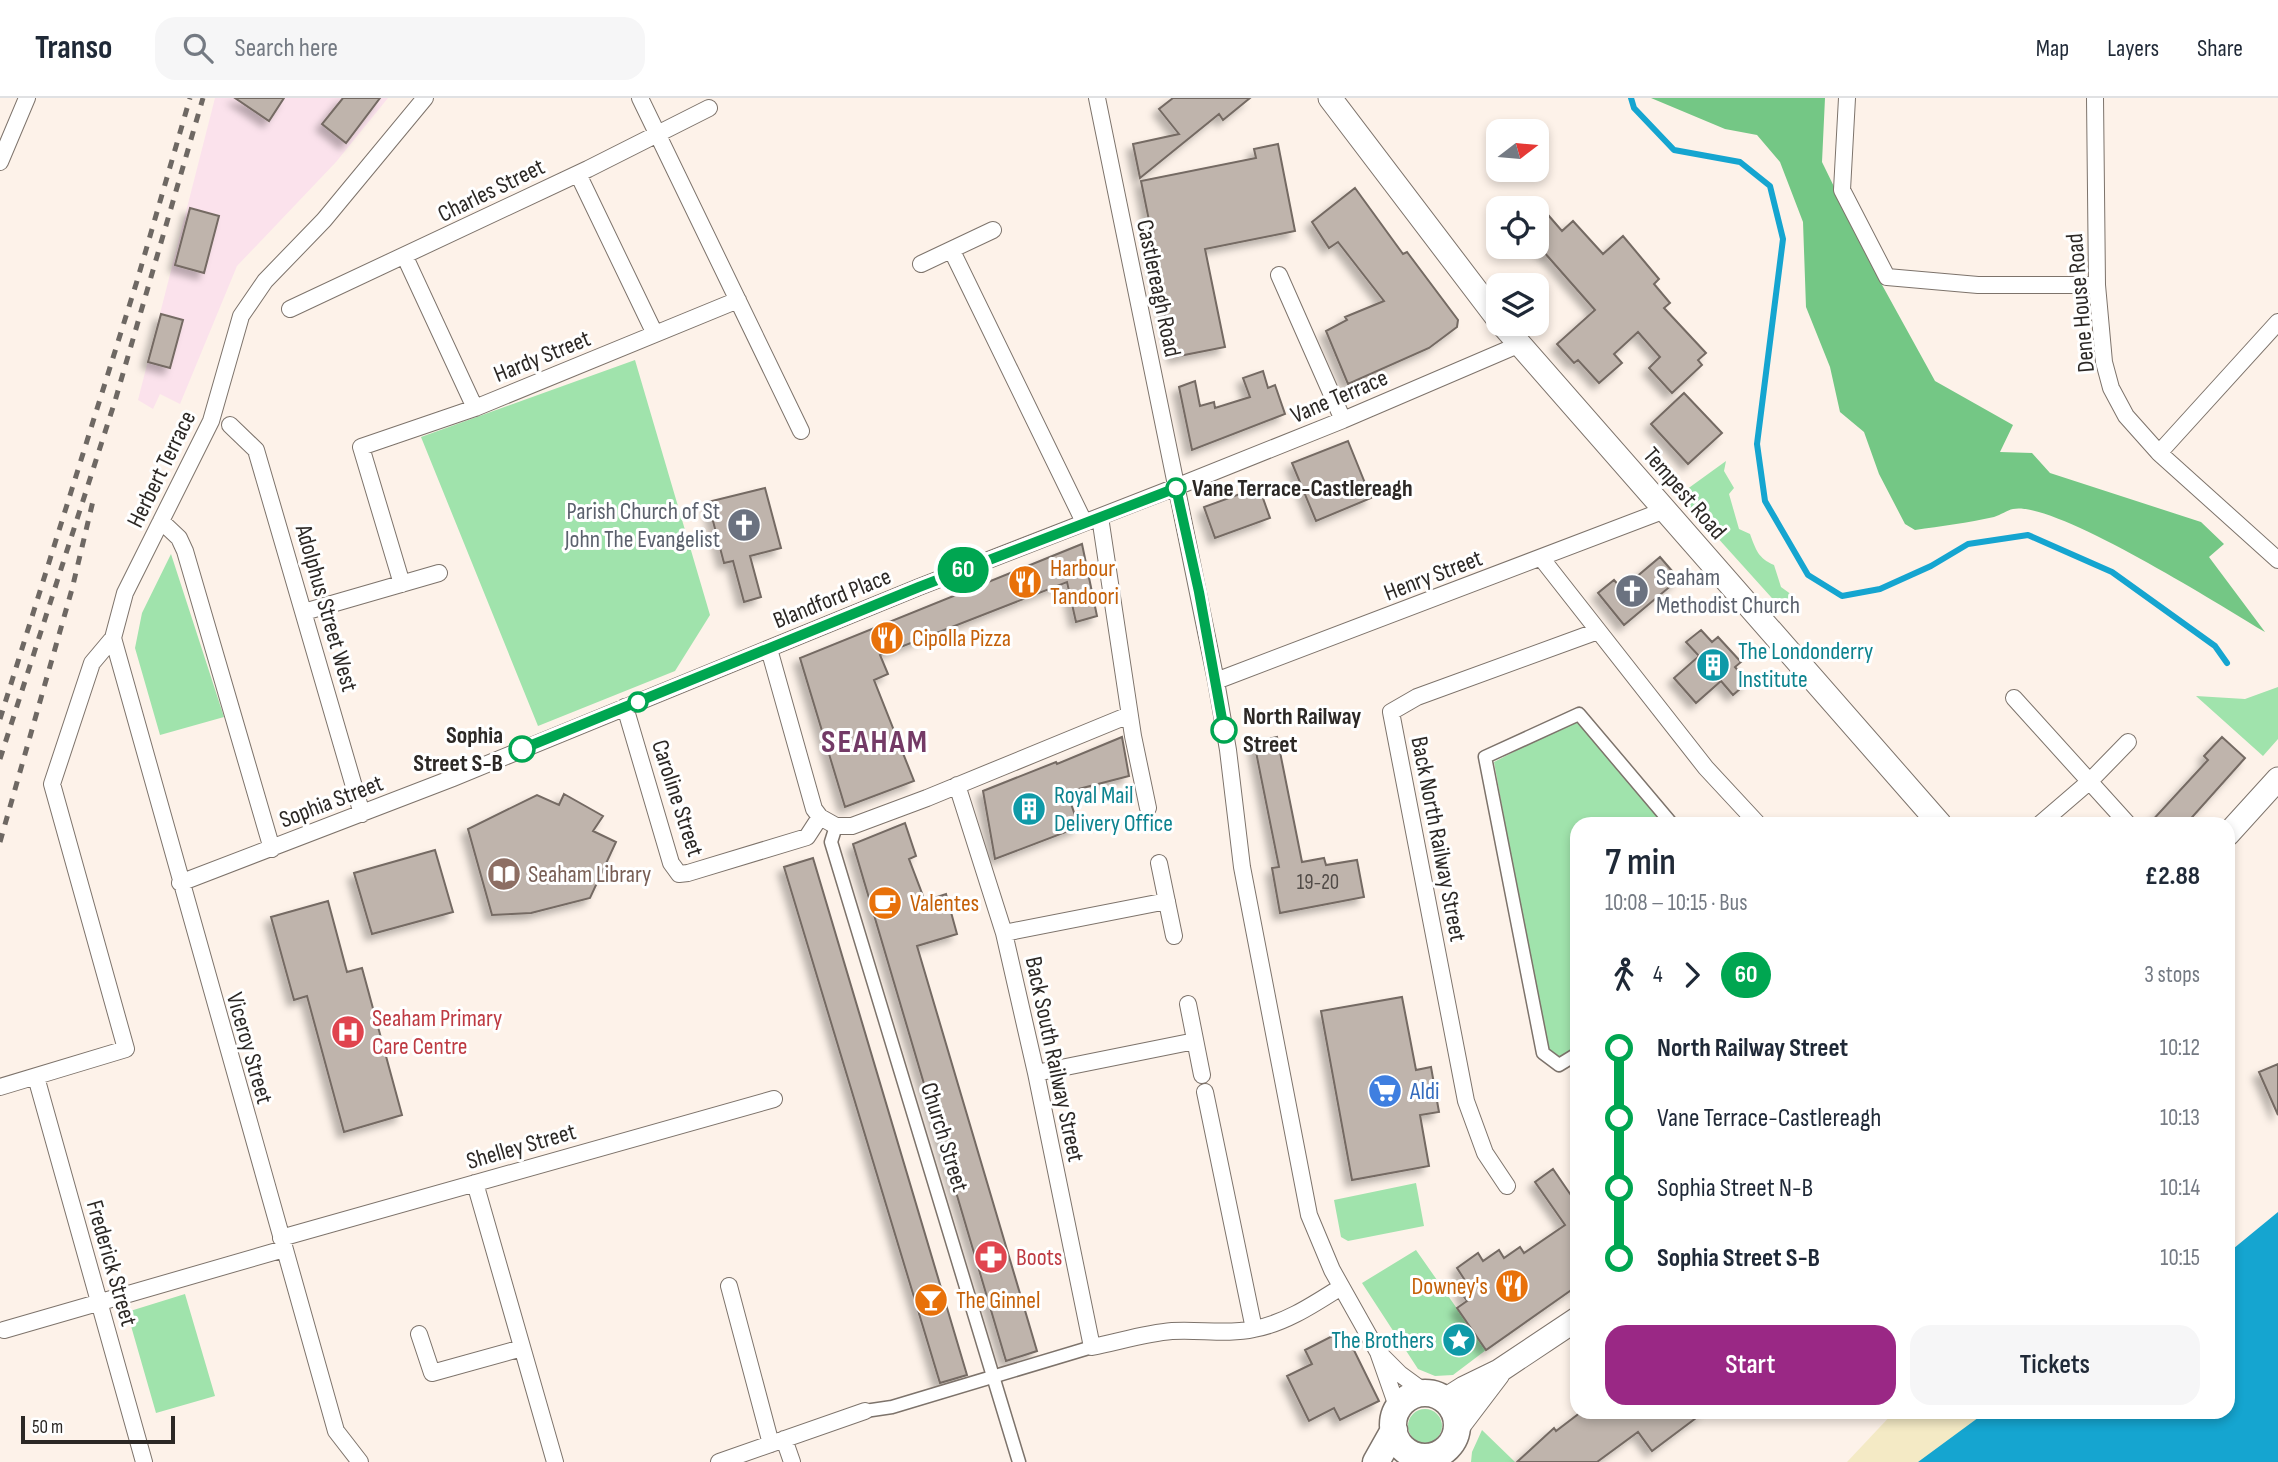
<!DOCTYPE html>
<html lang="en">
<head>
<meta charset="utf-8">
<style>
  body { margin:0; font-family:"Sofia Sans Condensed",sans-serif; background:#f6f6f7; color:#1f2937; height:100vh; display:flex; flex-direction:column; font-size:26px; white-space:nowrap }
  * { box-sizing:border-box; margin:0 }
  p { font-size:23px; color:#747a83 }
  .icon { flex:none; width:38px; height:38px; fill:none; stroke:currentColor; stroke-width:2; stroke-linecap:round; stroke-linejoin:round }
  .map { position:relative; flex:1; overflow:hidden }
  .panel { position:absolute; left:1570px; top:719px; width:665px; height:602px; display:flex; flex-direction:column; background:#fff; border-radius:21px; box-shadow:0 4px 10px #0003 }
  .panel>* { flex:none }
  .badge { padding:0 14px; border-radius:23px; font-size:24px; line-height:46px }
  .needle { width:46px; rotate:74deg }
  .tools { position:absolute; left:1486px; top:21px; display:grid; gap:14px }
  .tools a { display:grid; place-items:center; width:63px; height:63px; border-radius:14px; background:#fff; box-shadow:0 4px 10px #0003; font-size:35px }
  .scale { position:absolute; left:21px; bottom:18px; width:154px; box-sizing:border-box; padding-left:7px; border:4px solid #2c2825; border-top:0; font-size:19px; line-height:24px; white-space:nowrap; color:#2c2825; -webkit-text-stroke:5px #fff; paint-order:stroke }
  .map>.badge { position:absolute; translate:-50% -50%; box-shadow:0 0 0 4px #fff }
  .legs { display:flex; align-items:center; gap:10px; height:77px; padding:0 35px; font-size:23px }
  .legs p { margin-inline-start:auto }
  .head { display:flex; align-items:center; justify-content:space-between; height:119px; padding:0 35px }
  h1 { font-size:38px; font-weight:600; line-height:52px }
  .cta { display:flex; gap:14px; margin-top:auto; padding:14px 35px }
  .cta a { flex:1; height:80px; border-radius:21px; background:#9a2885; color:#fff; font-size:28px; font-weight:600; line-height:80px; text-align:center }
  .cta a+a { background:#f6f6f7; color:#1f2937 }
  ul { padding:0 35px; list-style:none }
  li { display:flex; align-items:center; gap:24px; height:70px; font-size:26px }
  li i { display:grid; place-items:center; width:10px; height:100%; margin:0 9px; background:currentColor }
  li i::after { content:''; width:18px; height:18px; margin:-9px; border:5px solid; border-radius:50%; background:#fff }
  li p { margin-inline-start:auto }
  li:first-child i { background:linear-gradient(#0000 50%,currentColor 0) }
  li:last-child i { background:linear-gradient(currentColor 50%,#0000 0) }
  header { display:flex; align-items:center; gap:42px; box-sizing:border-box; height:98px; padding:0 35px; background:#fff; border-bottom:2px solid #e0e1e3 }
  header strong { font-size:33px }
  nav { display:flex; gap:38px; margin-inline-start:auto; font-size:24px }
  .search { width:490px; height:63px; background:#f6f6f7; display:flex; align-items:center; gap:18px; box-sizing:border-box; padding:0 24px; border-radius:21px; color:#747a83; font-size:26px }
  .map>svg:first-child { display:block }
</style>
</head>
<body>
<header>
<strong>Transo</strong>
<div class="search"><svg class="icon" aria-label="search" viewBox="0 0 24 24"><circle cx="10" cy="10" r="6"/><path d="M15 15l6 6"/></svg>Search here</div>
<nav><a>Map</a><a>Layers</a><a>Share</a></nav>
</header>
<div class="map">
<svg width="2278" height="1364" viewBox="0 0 2278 1364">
  <defs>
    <filter id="shadow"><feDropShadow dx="-6" dy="6" stdDeviation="3.5" flood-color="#0004"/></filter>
  </defs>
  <rect width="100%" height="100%" fill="#fdf2e9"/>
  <!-- industrial -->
  <path fill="#fbe2ec" d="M215 0H388L336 64 237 168 180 306 160 296 153 311 138 302Z"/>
  <!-- green -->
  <path fill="#a0e3ac" d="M635 262 710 517 675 573 538 628 421 339Z
    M1726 363 1724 373 1734 390 1729 396 1739 431 1750 436C1756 452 1758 460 1774 467L1781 489 1792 497 1780 509 1679 397Z
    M171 456 224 619 160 637 135 550 142 515Z
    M2278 589V641L2263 658 2196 598 2245 601Z
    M1575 622 1666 726H1577V948L1557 961 1546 954 1494 664Z
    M1416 1085 1424 1128 1348 1143 1341 1139 1334 1102Z
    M1416 1152 1486 1252 1453 1277 1435 1278 1418 1271 1362 1185Z
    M185 1196 215 1298 156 1315 127 1214Z
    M1408 1328a17 17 0 1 1 34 0a17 17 0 1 1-34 0Z
    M1482 1332 1515 1364H1471L1472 1354Z"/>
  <!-- forest -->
  <path fill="#74c785" d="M1651 0H1825L1822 64 1881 185 1935 283 2013 327 2000 354 2032 355 2050 375 2201 424 2224 446 2209 459 2265 534C2223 509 2054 402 2013 411 2007 412 2001 417 1994 419 1968 425 1941 428 1915 432L1905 426 1879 376 1864 334 1840 314 1830 269 1806 209 1803 124 1780 64 1757 37 1725 31Z"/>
  <!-- sand -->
  <path fill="#f4eac5" d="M1894 1314H2181L2169 1364H1847Z"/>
  <!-- water -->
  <path fill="#15a5d0" d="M2278 1114V1364H1918L1986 1314H2228V1155Z"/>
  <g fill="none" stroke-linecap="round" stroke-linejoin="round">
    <!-- stream -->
    <path stroke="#15a5d0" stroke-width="6" d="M1631 0 1634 10 1674 52 1740 64 1770 88 1783 141 1757 346 1765 403 1808 477 1842 498 1880 491 1931 468 1968 446 2028 437 2112 474 2215 548 2227 565"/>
  </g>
  <!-- building -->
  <path fill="#bfb4ac" stroke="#746a63" stroke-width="2" filter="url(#shadow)" d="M235 0H284L269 23Z
    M343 0H380L346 45 322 26Z
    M1173 0H1250L1223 22 1219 16 1140 80 1133 46 1179 36 1159 11Z
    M1278 46 1295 133 1205 151 1225 249 1174 259 1151 152H1155L1141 83 1256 60 1254 51Z
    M1355 90 1403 156 1407 154 1458 222 1457 229 1429 250 1348 286 1326 233 1347 222 1345 219 1384 203 1338 144 1329 150 1312 124Z
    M1536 103 1562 133 1573 123 1603 156 1623 138 1659 181 1654 186 1670 205 1664 210 1706 255 1698 262 1702 267 1672 295 1649 270 1660 259 1638 234 1614 256 1622 265 1599 285 1578 262 1574 265 1557 246 1595 212 1536 145Z
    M190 110 219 118 204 175 175 167Z
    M161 216 183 222 170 270 148 264Z
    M1263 273 1268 290 1275 287 1285 316 1192 352 1179 289 1195 283 1200 308 1214 304 1215 310 1250 299 1243 280Z
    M1684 295 1722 335 1688 366 1651 326Z
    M1348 343 1371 400 1316 423 1292 365Z
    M1259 389 1270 420 1215 440 1204 409Z
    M765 390 781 450 750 458 761 499 744 504 733 463 724 465 708 404Z
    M1082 446 1097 518 1076 524 1067 484 880 557 888 576 874 582 914 683 845 709 800 560Z
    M1660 459 1679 481 1624 527 1598 495 1614 482 1622 491Z
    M1701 532 1712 544 1718 539 1741 564 1735 569 1748 584 1733 597 1721 583 1696 605 1674 580 1699 558 1686 544Z
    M1122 639 1129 678 1067 694 1079 729 995 761 983 693 1056 664 1057 666Z
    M1277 639 1302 764 1324 760 1326 767 1357 762 1364 799 1280 815 1272 770 1279 769 1254 644Z
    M2222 639 2245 660 2186 726H2149L2208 662 2204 658Z
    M564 696 603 718 593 733 616 744 590 800 531 815 492 817 468 731 537 697 559 707Z
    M905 725 916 758 909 761 925 803 946 796 957 836 917 848 1037 1253 1006 1263 853 746Z
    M435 752 453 814 372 836 354 775Z
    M813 760 967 1277 940 1285 784 769Z
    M328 803 347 874 362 870 402 1017 344 1034 307 898 294 902 271 819Z
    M1402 899 1416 972 1431 969 1439 1014 1420 1017 1429 1068 1352 1082 1321 913Z
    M2278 966V1017L2259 974Z
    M1553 1071 1577 1106V1188L1486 1252 1457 1210 1467 1203 1460 1193 1468 1187 1457 1170 1478 1155 1483 1163 1499 1152 1504 1160 1520 1149 1524 1155 1565 1127 1535 1084Z
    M1344 1232 1379 1303 1340 1322 1334 1310 1309 1323 1287 1278 1312 1266 1305 1252Z
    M1581 1314H1704L1652 1353 1638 1334 1597 1364H1517L1554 1330 1556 1333Z"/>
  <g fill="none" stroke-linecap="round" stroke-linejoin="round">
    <!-- pedestrian casing -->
    <g stroke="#7d736b" stroke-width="15">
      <path id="pedestrian" d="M836 728 831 744 1019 1364
        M1577 956 1559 967 1543 955 1485 659 1579 616 1672 726
        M865 1313 892 1309 1092 1249"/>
    </g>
    <!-- minor casing -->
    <g stroke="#7d736b" stroke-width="18">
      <path id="minor" d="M640 0 801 333
        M1097 0 1216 583 1228 652 1242 769 1309 1117 1332 1172 1378 1254 1398 1311
        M1847 0 1842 92 1887 179 1978 187H2097
        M2095 0 2097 187 2104 264 2111 290 2126 318 2159 355 2278 462
        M0 64 27 0
        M578 76 655 236
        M952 153 1084 424
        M405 159 475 310
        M921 166 993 132
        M1279 177 1343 322
        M290 211 588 71 709 10
        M230 327 256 352 362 716
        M2159 355 2278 224
        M1100 419 1133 638 1148 710
        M161 423 179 440 185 453 272 751
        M1542 461 1706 670 1758 726
        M402 486 361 349 475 310 738 202
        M304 514 439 475
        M113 540 336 1333 360 1364
        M769 551 814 711 820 719 836 728H852L927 700 1129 617
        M1216 583 1665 412
        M2014 600 2128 726
        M625 609 671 765 679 776 688 775 807 739 820 719
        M957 687 1004 835 1036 975 1092 1249C1118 1244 1146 1235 1172 1233 1199 1231 1227 1237 1254 1231 1286 1225 1314 1206 1341 1189
        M2040 726 2090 683 2128 644
        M1159 765 1174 838
        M180 785 453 680 919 489 1176 389 1343 322 1518 247
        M1004 835 1167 803
        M1188 906 1202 977
        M1036 975 1195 943
        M36 979 144 1364
        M0 989 126 951 52 686 92 565 113 540 125 495 211 323 241 218 265 183 324 122 425 0
        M1205 994 1254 1231
        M475 1085 555 1364
        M1507 1088 1485 1055 1466 1003 1391 614 1417 599 1598 533
        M281 1140 774 1001
        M729 1188 771 1346
        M4 1232 284 1151
        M419 1236 432 1275 522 1250
        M1380 1256 1400 1276 1426 1295
        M784 1341 792 1364
        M719 1364 865 1313"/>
    </g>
    <!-- secondary casing -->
    <g stroke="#7d736b" stroke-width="25">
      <path id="secondary" d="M1330 0 1498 221
        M1502 226 1940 726
        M2228 736 2278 681
        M1445 1302 1464 1290 1499 1273 1577 1221
        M1457 1330 1498 1276"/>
    </g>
    <!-- primary casing -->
    <g stroke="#7d736b" stroke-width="29">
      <path id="primary" d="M1393 1327a32 32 0 1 1 64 0a32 32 0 1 1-64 0Z
        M1376 1364 1394 1332"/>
    </g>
    <!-- pedestrian -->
    <use href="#pedestrian" stroke="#fff" stroke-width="12"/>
    <!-- minor -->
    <use href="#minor" stroke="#fff" stroke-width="16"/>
    <!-- secondary -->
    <use href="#secondary" stroke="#fff" stroke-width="23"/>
    <!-- primary -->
    <use href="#primary" stroke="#fff" stroke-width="26"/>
    <!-- rail -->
    <path stroke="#6e6863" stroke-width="5" stroke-dasharray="9 9" stroke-linecap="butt" d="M0 621 137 183 190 0
      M0 661 115 303 203 0
      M0 744 72 491 93 403"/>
  </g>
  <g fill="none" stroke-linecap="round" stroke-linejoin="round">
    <!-- line-1 casing -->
    <g stroke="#fff" stroke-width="16">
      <path id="line-1" d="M522 651 919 489 1176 390 1199 494 1224 632"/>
    </g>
    <!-- line-1 -->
    <use href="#line-1" stroke="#00a651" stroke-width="10"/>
  </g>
  <!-- icons -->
  <defs>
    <g id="church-disc" transform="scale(1.75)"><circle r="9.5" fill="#6b7280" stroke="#fff"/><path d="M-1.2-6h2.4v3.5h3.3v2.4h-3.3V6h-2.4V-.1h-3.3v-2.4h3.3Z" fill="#fff"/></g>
    <g id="restaurant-disc" transform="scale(1.75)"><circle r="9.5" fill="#e8710a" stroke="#fff"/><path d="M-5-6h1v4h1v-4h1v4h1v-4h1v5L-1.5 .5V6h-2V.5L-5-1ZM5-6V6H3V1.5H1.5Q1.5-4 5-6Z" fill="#fff"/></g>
    <g id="building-disc" transform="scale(1.75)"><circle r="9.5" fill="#0f9aa8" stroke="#fff"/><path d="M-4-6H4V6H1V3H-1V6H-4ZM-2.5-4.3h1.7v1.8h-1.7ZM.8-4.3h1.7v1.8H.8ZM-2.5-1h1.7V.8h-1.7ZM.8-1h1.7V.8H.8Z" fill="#fff"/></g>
    <g id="library-disc" transform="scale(1.75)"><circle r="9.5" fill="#8d6e63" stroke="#fff"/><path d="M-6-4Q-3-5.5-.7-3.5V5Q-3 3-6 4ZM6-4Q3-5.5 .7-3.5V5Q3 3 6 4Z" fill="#fff"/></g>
    <g id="cafe-disc" transform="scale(1.75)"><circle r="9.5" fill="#e8710a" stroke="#fff"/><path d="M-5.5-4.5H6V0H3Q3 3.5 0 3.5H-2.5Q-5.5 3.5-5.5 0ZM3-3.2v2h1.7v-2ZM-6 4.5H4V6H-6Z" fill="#fff"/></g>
    <g id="hospital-disc" transform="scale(1.75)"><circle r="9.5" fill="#e0444e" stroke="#fff"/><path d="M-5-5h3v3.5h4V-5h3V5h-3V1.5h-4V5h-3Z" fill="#fff"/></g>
    <g id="supermarket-disc" transform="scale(1.75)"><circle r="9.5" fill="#3f7fe0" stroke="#fff"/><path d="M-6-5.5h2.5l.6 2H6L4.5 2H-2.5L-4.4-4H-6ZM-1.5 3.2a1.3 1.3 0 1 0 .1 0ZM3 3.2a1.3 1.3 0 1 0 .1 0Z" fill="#fff"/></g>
    <g id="pharmacy-disc" transform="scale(1.75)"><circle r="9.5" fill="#e0444e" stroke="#fff"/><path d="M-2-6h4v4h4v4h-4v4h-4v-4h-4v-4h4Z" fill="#fff"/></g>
    <g id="bar-disc" transform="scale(1.75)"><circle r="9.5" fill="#e8710a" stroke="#fff"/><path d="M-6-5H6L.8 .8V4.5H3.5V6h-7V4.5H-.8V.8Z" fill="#fff"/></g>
    <g id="sight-disc" transform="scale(1.75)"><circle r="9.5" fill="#0f9aa8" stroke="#fff"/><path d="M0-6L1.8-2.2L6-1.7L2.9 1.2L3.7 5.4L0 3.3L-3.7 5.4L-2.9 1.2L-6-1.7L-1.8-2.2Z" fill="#fff"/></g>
  </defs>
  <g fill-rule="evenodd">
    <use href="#church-disc" x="744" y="427"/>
    <use href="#restaurant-disc" x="1025" y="484"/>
    <use href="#church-disc" x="1632" y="493"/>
    <use href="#restaurant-disc" x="887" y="540"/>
    <use href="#building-disc" x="1713" y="567"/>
    <use href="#building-disc" x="1029" y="711"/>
    <use href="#library-disc" x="504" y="776"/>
    <use href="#cafe-disc" x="885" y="805"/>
    <use href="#hospital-disc" x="348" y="934"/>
    <use href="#supermarket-disc" x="1385" y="993"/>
    <use href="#pharmacy-disc" x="991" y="1159"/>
    <use href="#restaurant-disc" x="1512" y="1188"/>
    <use href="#bar-disc" x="931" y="1202"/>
    <use href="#sight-disc" x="1459" y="1242"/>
  </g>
  <!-- markers -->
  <g fill="#fff" stroke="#00a651" stroke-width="3.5">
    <circle cx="1176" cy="390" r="9"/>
    <circle cx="638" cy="604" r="9"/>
    <circle cx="1224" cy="632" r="12"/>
    <circle cx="522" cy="651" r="12"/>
  </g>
  <g text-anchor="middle" stroke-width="6" stroke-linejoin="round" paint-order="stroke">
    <!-- number labels -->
    <g font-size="21" fill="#514b47">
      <text x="1318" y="791">19-20</text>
    </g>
    <!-- street labels -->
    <g font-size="24" fill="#2c2825" stroke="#fff">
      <text transform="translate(491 92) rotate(-26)" y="8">Charles Street</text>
      <text transform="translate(1159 190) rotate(78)" y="8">Castlereagh Road</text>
      <text transform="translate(2080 205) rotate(-95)" y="8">Dene House Road</text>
      <text transform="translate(542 258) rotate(-22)" y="8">Hardy Street</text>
      <text transform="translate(1339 298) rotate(-23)" y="8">Vane Terrace</text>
      <text transform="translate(161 371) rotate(-64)" y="8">Herbert Terrace</text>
      <text transform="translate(1685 395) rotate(49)" y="8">Tempest Road</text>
      <text transform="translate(1433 477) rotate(-21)" y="8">Henry Street</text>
      <text transform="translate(832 500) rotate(-22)" y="8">Blandford Place</text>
      <text transform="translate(327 510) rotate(74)" y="8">Adolphus Street West</text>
      <text transform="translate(678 700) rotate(72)" y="8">Caroline Street</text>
      <text transform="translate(331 703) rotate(-21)" y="8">Sophia Street</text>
      <text transform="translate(1439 741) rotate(79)" y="8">Back North Railway Street</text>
      <text transform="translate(250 950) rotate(74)" y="8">Viceroy Street</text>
      <text transform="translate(1055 961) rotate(78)" y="8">Back South Railway Street</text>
      <text transform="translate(945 1039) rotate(73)" y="8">Church Street</text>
      <text transform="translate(521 1048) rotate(-16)" y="8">Shelley Street</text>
      <text transform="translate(112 1165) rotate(74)" y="8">Frederick Street</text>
    </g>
    <!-- stop labels -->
    <g font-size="24" font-weight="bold" fill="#2c2825" stroke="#fff" text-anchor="start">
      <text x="1192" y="398">Vane Terrace-Castlereagh</text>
      <text x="1243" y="626">North Railway<tspan x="1243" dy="28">Street</tspan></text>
      <text x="503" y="645" text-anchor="end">Sophia<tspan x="503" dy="28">Street S-B</tspan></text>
    </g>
    <!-- worship labels -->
    <g font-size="24" fill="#5b616d" stroke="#fff" text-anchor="end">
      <text x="720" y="421">Parish Church of St<tspan x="720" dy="28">John The Evangelist</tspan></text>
      <text x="1656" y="487" text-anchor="start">Seaham<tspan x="1656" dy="28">Methodist Church</tspan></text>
    </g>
    <!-- food labels -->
    <g font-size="24" fill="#c56008" stroke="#fff" text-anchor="start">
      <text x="1050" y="478">Harbour<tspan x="1050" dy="28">Tandoori</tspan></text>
      <text x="912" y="548">Cipolla Pizza</text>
      <text x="910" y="813">Valentes</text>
      <text x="1488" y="1196" text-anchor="end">Downey's</text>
      <text x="956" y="1210">The Ginnel</text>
    </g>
    <!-- culture labels -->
    <g font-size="24" fill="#0d838f" stroke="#fff" text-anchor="start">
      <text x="1738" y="561">The Londonderry<tspan x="1738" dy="28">Institute</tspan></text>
      <text x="1054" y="705">Royal Mail<tspan x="1054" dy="28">Delivery Office</tspan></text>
      <text x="1434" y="1250" text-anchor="end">The Brothers</text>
    </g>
    <!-- education labels -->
    <g font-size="24" fill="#785e54" stroke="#fff" text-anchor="start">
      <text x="528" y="784">Seaham Library</text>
    </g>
    <!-- health labels -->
    <g font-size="24" fill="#be3a42" stroke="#fff" text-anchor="start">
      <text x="372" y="928">Seaham Primary<tspan x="372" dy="28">Care Centre</tspan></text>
      <text x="1016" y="1167">Boots</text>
    </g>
    <!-- shop labels -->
    <g font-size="24" fill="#366cbe" stroke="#fff" text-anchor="start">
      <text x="1410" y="1001">Aldi</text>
    </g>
    <!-- district labels -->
    <g font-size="32" font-weight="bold" letter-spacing="2" fill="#733a66" stroke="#fff">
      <text x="875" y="654">SEAHAM</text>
    </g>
  </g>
</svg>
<div class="tools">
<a><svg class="needle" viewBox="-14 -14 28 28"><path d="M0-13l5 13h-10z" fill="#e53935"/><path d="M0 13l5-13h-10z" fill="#747a83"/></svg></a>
<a><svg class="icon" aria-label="locate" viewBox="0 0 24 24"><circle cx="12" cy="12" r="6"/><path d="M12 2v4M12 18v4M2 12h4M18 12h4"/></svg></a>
<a><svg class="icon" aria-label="layers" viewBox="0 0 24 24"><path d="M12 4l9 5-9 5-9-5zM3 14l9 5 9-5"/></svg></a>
</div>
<div class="scale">50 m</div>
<b class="badge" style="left:963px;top:472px;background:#00a651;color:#fff">60</b>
<section class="panel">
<div class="head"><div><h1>7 min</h1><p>10:08 – 10:15 · Bus</p></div><b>£2.88</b></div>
<div class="legs"><svg class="icon" aria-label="walk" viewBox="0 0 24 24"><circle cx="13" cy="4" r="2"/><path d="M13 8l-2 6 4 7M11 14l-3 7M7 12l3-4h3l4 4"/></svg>4<svg class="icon" aria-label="forward" viewBox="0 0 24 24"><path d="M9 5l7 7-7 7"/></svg><b class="badge" style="background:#00a651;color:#fff">60</b><p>3 stops</p></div>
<ul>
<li><i style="color:#00a651"></i><b>North Railway Street</b><p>10:12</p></li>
<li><i style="color:#00a651"></i><span>Vane Terrace-Castlereagh</span><p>10:13</p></li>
<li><i style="color:#00a651"></i><span>Sophia Street N-B</span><p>10:14</p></li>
<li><i style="color:#00a651"></i><b>Sophia Street S-B</b><p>10:15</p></li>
</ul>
<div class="cta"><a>Start</a><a>Tickets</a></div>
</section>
</div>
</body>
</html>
